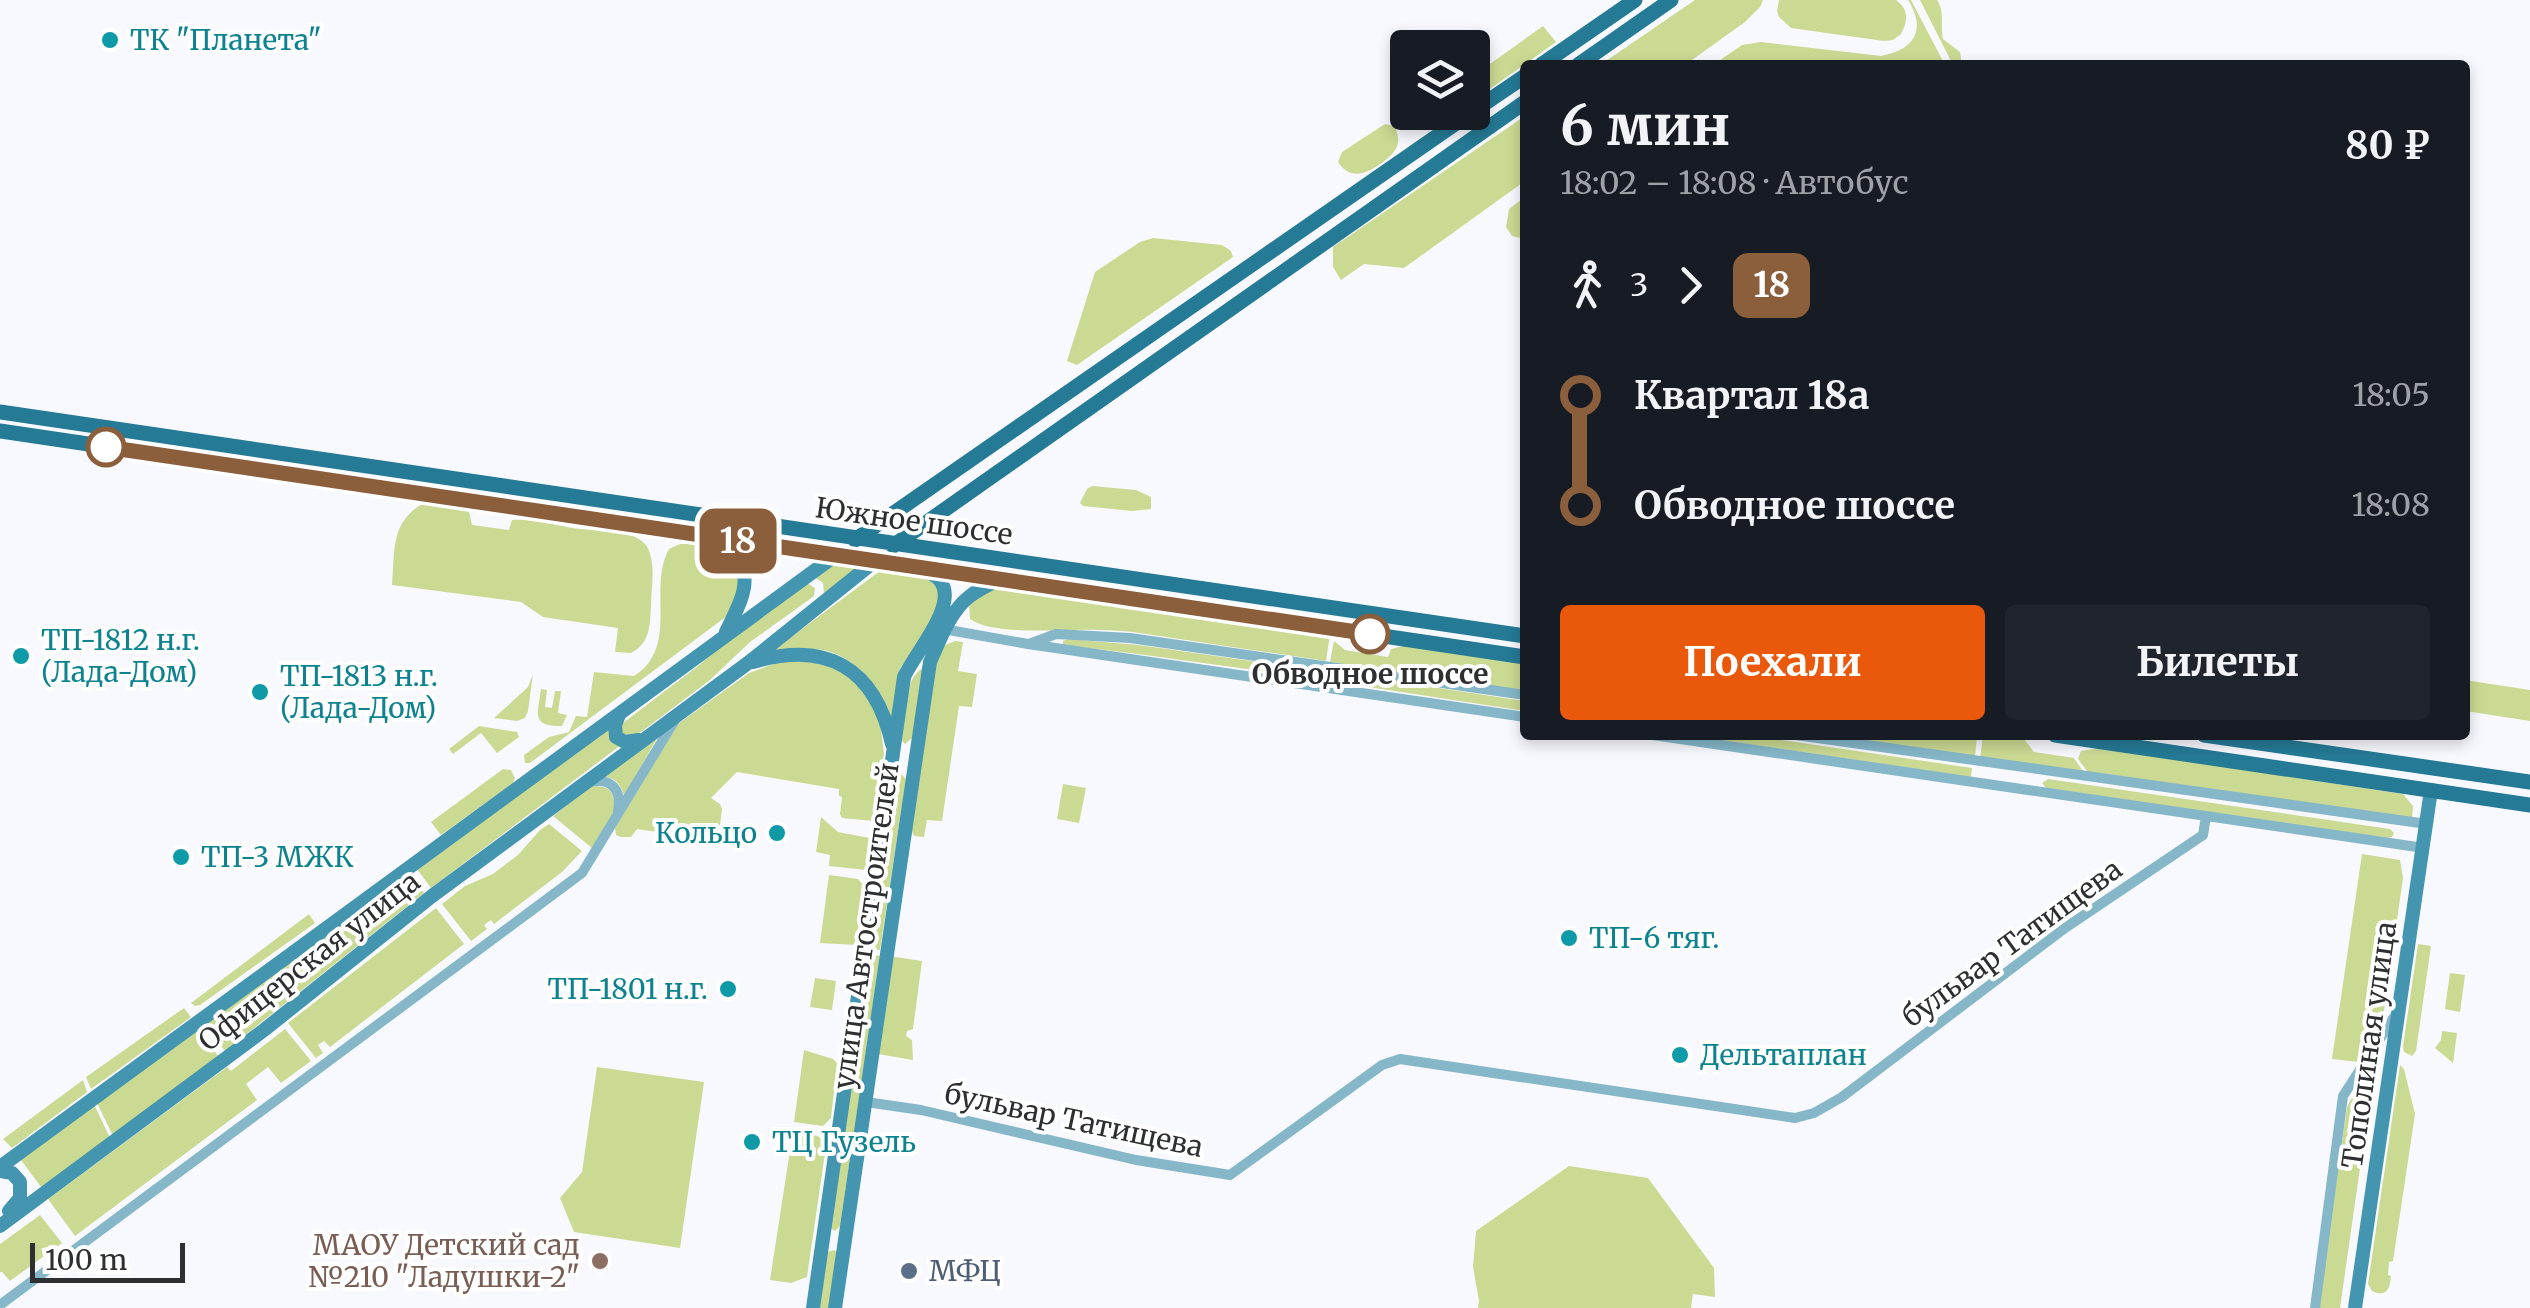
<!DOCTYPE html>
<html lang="ru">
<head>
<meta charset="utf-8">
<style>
  body { margin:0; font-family:Merriweather,serif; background:#20242c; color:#f1f3f6; height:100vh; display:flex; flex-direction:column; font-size:38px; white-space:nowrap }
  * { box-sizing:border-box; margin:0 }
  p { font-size:32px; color:#9ea1a6 }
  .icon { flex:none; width:55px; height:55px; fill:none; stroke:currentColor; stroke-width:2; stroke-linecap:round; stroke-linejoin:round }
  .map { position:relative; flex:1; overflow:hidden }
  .sheet { position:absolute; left:1520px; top:60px; width:950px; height:680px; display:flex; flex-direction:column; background:#171b24; border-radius:10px; box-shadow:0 5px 15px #0003 }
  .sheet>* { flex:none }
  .badge { padding:0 20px; border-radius:15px; font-size:35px; line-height:65px }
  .tools { position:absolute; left:1390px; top:30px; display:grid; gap:20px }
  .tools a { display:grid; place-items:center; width:100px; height:100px; border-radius:10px; background:#171b24; box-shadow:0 5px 15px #0003; font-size:50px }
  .scale { position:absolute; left:30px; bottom:25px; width:155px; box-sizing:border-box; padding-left:10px; border:5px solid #2e2f31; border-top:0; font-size:28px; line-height:35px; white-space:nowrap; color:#2e2f31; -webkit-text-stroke:8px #fff; paint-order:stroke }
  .map>.badge { position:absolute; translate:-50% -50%; box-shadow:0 0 0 5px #fff }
  .legs { display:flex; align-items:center; gap:15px; height:110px; padding:0 40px; font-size:32px }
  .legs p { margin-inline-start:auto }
  .overview { display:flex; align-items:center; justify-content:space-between; height:170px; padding:0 40px }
  h1 { font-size:55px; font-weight:700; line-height:75px }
  .action { display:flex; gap:20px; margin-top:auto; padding:20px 40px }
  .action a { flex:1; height:115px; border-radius:10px; background:#ea580c; color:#fff; font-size:40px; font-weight:700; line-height:115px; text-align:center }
  .action a+a { background:#20242c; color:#f1f3f6 }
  ul { padding:0 40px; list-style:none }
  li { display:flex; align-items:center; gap:35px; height:110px; font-size:38px }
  li i { display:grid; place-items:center; width:15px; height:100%; margin:0 12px; background:currentColor }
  li i::after { content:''; width:25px; height:25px; margin:-12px; border:8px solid; border-radius:50%; background:#171b24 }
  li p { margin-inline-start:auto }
  li:first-child i { background:linear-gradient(#0000 50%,currentColor 0) }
  li:last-child i { background:linear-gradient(currentColor 50%,#0000 0) }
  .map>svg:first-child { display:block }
</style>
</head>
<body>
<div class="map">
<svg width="2530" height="1308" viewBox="0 0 2530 1308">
  <rect width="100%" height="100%" fill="#f8f9fe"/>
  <!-- green -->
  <path fill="#cada92" d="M1695 0H1763L1760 7 1745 22 1685 65H1600Z
    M1779 0H1896C1909 9 1908 21 1901 34L1893 40 1884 41 1791 28 1779 17 1777 11Z
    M1908 0H1911L1945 65H1713L1742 45 1761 42 1881 56C1914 50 1927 30 1908 0Z
    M1920 0H1937C1945 11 1940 26 1943 39L1960 52 1962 65H1953Z
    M1543 26 1556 42 1473 101V76Z
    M1525 116V181L1404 268 1364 264 1341 280 1333 267V247Z
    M1385 124 1394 126C1404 144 1395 154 1379 165 1364 175 1349 179 1338 162L1342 152Z
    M1525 197V239L1512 236 1506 227 1509 209Z
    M1153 238 1222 245 1231 251 1233 257 1077 365 1067 361 1095 272 1140 242Z
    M1092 486 1136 490 1151 497V509L1132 511 1083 506 1080 503 1087 489Z
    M422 504 464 509 469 512 472 525 509 530 512 520C536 518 556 526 580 529 596 530 611 530 626 534 634 536 641 539 646 545 657 562 651 588 651 606 650 626 650 643 631 653L615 652 618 628 543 617 521 602 392 585C395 552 390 523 422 504Z
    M680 544C715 544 730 549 741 584L727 616 530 763H525L524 755 549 737 569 732 576 716 587 717 594 672 634 676C680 647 647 589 669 549Z
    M832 561 861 565 824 594 823 583 813 576Z
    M887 569 923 574 938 583 939 611 900 668 891 727C883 687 850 645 804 649 791 650 777 654 764 657L880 571Z
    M807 583 815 588 814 596 750 642 710 680 641 732 633 737H624L620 728 623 723 698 666 736 633Z
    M994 586H1007L1330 634 1326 661 1133 632C1122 631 1111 630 1100 630 1067 628 996 637 970 619L969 604Z
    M1068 639 1139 645 1320 671 1319 679 1138 654 1063 645V641Z
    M955 641 963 642 958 671 977 674 972 707 959 706 942 821 927 820 924 837 914 836 911 829 935 662 945 645Z
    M1334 641 1345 650 1388 657 1391 649 1407 645 1525 663V691L1330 662Z
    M784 660 829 663 860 685 880 722 884 753 874 821 842 818 840 814 842 797 839 796V789L737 772 711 798 720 804 722 809 718 841 637 829 631 837H621L616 835 615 828 675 726 749 673Z
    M923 668 912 738 905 744 902 741C905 718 902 680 923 668Z
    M1325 671 1525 701V711L1323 680Z
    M533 674 528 711 525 718 517 721 494 718 528 687Z
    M2465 680 2530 690V721L2465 711Z
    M541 689 547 690 545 707 552 708 555 691H561L558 713 567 715 562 726C530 727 538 713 541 689Z
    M479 726 517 732 519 737 497 753 481 733 453 754 449 749Z
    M611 727 621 745 431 888 417 869Z
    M659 735 624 796C621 785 616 778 603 776Z
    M1686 735H1748L1972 768 1971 777Z
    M1820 735H1977L1975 758Z
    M1983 735H2021L2034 752 2074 758 2085 774 1980 759Z
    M2099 748 2403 794 2413 806 2412 819 2090 775 2078 759 2081 751Z
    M503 769 511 770 515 778 513 783 441 835 431 822Z
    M901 774 906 779 880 950 871 949 897 777Z
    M2048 779 2390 829 2394 833 2392 837 2387 838 2046 788 2042 783Z
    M1063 784 1086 788 1079 823 1057 819Z
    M596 786C613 787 614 795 615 810L592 848 553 816 590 787Z
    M821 817 838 832 870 838 866 870 829 866 830 855 816 852Z
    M549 824 582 851 562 872 494 924 491 920 484 925 487 929 471 941 442 904 465 886 493 874 518 855 540 830Z
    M2362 854 2400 860 2403 878 2384 1011 2359 1062 2332 1059Z
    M410 875 424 893 225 1051 205 1023Z
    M829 875 858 879 864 886 856 945 820 943Z
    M436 908 464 944 330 1047 324 1041 318 1045 323 1053 316 1058 288 1023Z
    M309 914 315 923 200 1005 195 1006 191 1003Z
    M2418 944 2431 946 2416 1051 2412 1056 2404 1052 2403 1046Z
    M869 954 880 956 840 1226 835 1231 830 1228Z
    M889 956 922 961 913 1029 907 1031 906 1036 912 1040 913 1060 878 1054Z
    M2450 973 2465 975 2460 1012 2445 1009Z
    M815 978 836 981 832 1010 810 1007Z
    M184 1008 191 1017 91 1089 86 1077Z
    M198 1028 218 1056 113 1136 97 1103Z
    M285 1029 311 1061 281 1083 268 1067 246 1084 257 1100 75 1236 48 1199 227 1067 231 1071Z
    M2442 1031 2457 1033 2453 1063 2435 1048 2441 1040Z
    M804 1050 833 1059 837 1063 831 1118 823 1126 794 1122Z
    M2400 1065 2404 1069 2415 1114 2393 1261 2389 1262 2388 1275 2391 1276C2390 1289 2386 1298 2372 1291L2368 1284Z
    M2372 1066 2374 1070 2340 1308H2318L2347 1107 2368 1068Z
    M597 1067 704 1082 680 1248 574 1232 560 1198 582 1172Z
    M83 1080 87 1092 12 1148 3 1139Z
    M94 1104 110 1138 41 1187 21 1160Z
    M793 1131C806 1133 821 1132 826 1146L807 1277 791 1283 770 1280Z
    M1569 1166 1648 1178 1714 1268 1715 1297 1693 1294 1691 1308H1478L1479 1301 1473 1267 1476 1231Z
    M40 1215 62 1243 10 1281 2 1272H0V1244Z
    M834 1250 837 1252 830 1308H819L828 1252Z"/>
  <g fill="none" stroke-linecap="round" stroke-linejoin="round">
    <!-- minor -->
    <path stroke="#85b7c9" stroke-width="10" d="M943 629 1028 644 1525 717
      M1029 644 1056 634 1130 638 1525 695
      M1653 735 2424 848
      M1796 735 2427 824
      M590 782C612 777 622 791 618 811
      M866 1102 921 1110 1136 1160 1230 1175 1382 1065 1400 1059 1795 1118 1814 1113 1842 1097 2065 928 2203 835 2206 816
      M0 1305 582 873 675 720
      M2315 1308 2343 1096 2396 1014"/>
    <!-- secondary -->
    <path stroke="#4495b0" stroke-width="14" d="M704 536C757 567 751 582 726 632
      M753 662C827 640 875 668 892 744
      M619 715 615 725 616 737 625 742 639 740
      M0 1167 836 555
      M0 1171 12 1173 20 1182V1198L9 1211
      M0 1226 264 1030 432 896 748 663 875 561
      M813 1308 904 677C914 654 958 606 941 582 937 575 928 572 921 568
      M835 1308 930 662C940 640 950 611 970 596 979 589 990 584 1000 579
      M2355 1308 2431 790"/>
    <!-- primary -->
    <path stroke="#257a95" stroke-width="15" d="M1541 65 1635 0
      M1578 65 1671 0
      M1472 112 1525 76
      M0 412 1525 636
      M0 431 1525 657
      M855 540 1472 112
      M893 546 1525 102
      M2055 735 2530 805
      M2204 735 2530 782"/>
  </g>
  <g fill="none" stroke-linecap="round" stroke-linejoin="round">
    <!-- line-1 casing -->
    <g stroke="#fff" stroke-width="22">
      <path id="line-1" d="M106 447 1370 634"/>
    </g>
    <!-- line-1 -->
    <use href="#line-1" stroke="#8b5e3c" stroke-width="15"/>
  </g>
  <!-- markers -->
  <g fill="#0f9aa8" stroke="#fff" stroke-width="4">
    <circle cx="110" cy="40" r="10"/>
    <circle cx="21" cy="656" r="10"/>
    <circle cx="260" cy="692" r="10"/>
    <circle cx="777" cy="833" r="10"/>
    <circle cx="181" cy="857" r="10"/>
    <circle cx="1569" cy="938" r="10"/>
    <circle cx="728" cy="989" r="10"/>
    <circle cx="1680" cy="1055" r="10"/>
    <circle cx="752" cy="1142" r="10"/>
  </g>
  <g fill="#fff" stroke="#8b5e3c" stroke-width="5">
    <circle cx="106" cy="447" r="18"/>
    <circle cx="1370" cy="634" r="18"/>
  </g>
  <circle fill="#8d6e63" stroke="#fff" stroke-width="4" cx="600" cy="1261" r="10"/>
  <circle fill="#5c6f8a" stroke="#fff" stroke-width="4" cx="909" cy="1271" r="10"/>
  <g text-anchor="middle" stroke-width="8" stroke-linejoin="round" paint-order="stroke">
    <!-- culture labels -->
    <g font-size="28" fill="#0d838f" stroke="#fff" text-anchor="start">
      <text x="130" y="50">ТК "Планета"</text>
      <text x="41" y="650">ТП-1812 н.г.<tspan x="41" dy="32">(Лада-Дом)</tspan></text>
      <text x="280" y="686">ТП-1813 н.г.<tspan x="280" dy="32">(Лада-Дом)</tspan></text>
      <text x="757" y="843" text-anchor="end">Кольцо</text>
      <text x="201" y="867">ТП-3 МЖК</text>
      <text x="1589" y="948">ТП-6 тяг.</text>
      <text x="708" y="999" text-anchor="end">ТП-1801 н.г.</text>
      <text x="1700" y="1065">Дельтаплан</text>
      <text x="772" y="1152">ТЦ Гузель</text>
    </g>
    <!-- street labels -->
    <g font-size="28" fill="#2e2f31" stroke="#fff">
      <text transform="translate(914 521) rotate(8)" y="10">Южное шоссе</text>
      <text transform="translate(866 926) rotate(-82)" y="10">улица Автостроителей</text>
      <text transform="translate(2012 943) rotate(-36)" y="10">бульвар Татищева</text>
      <text transform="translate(309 961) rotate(-38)" y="10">Офицерская улица</text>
      <text transform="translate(2369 1045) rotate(-82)" y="10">Тополиная улица</text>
      <text transform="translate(1074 1120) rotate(12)" y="10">бульвар Татищева</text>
    </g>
    <!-- stop labels -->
    <g font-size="28" font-weight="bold" fill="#2e2f31" stroke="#fff">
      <text x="1370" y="684">Обводное шоссе</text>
    </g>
    <!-- education labels -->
    <g font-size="28" fill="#785e54" stroke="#fff" text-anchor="end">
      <text x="580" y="1255">МАОУ Детский сад<tspan x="580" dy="32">№210 "Ладушки-2"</tspan></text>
    </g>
    <!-- service labels -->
    <g font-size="28" fill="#4e5e75" stroke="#fff" text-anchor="start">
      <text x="929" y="1281">МФЦ</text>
    </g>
  </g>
</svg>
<div class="tools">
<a><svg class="icon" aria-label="layers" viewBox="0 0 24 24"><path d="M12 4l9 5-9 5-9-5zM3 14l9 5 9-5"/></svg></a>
</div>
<div class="scale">100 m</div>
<b class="badge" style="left:738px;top:541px;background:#8b5e3c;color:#fff">18</b>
<section class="sheet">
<div class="overview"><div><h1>6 мин</h1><p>18:02 – 18:08 · Автобус</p></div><b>80 ₽</b></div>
<div class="legs"><svg class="icon" aria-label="walk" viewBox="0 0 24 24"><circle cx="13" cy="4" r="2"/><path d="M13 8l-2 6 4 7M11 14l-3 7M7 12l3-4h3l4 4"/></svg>3<svg class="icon" aria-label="forward" viewBox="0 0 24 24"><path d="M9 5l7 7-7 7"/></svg><b class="badge" style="background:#8b5e3c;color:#fff">18</b></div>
<ul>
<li><i style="color:#8b5e3c"></i><b>Квартал 18а</b><p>18:05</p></li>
<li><i style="color:#8b5e3c"></i><b>Обводное шоссе</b><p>18:08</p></li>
</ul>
<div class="action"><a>Поехали</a><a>Билеты</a></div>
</section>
</div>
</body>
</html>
